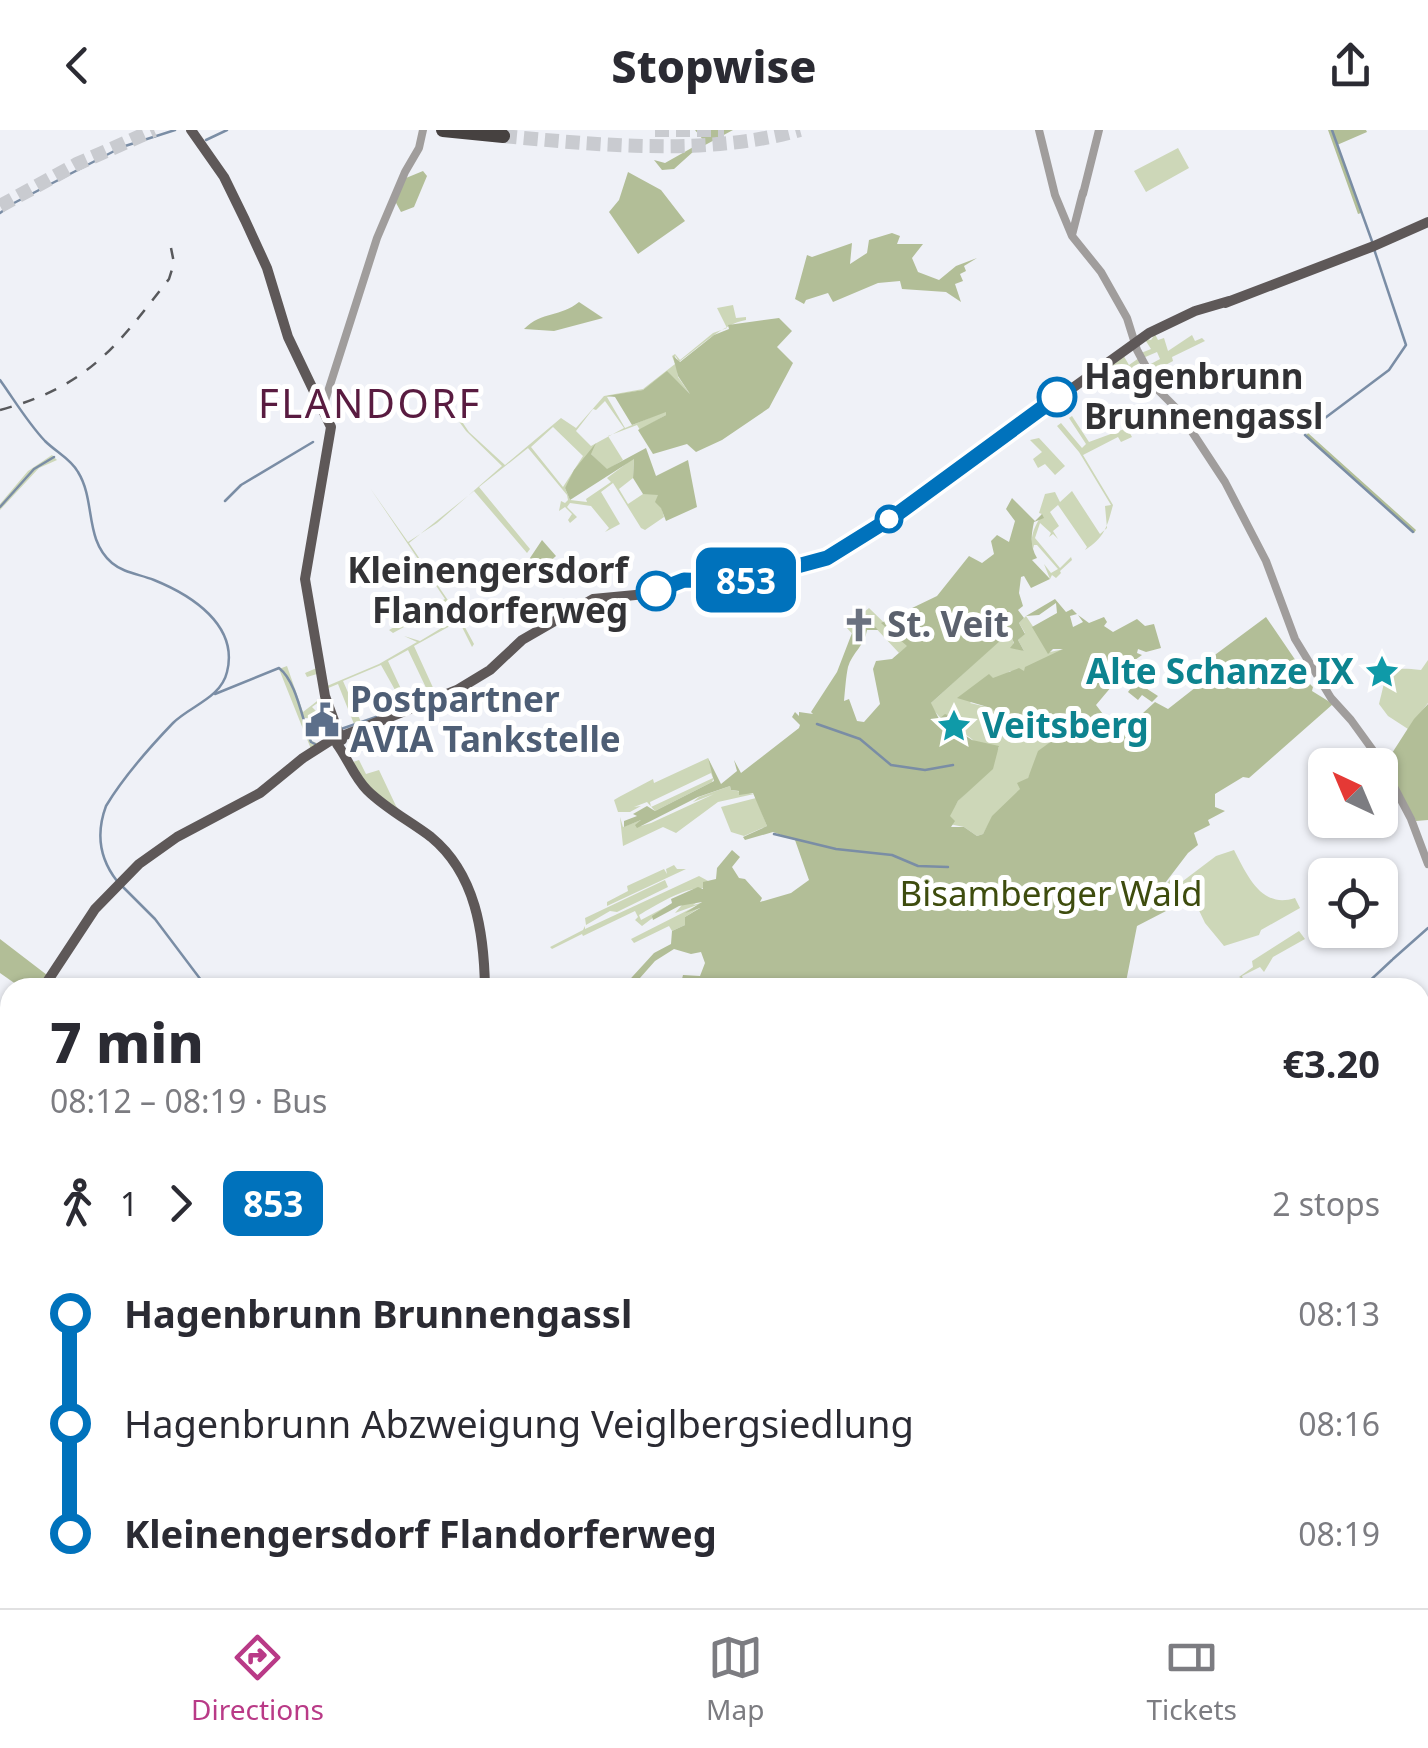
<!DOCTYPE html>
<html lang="en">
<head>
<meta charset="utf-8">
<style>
  body { margin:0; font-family:"Noto Sans",sans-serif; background:#f2f2f3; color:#2b2b33; height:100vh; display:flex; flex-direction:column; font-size:38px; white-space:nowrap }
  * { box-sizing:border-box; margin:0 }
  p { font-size:32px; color:#7c7c81 }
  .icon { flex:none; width:55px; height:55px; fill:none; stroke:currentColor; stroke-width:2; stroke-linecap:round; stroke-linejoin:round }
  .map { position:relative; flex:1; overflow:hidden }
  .side { position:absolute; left:0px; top:848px; width:1430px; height:632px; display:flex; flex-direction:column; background:#fff; border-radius:30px 30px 0 0; box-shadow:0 2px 8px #0004 }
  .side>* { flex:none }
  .badge { padding:0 20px; border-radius:15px; font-size:35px; line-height:65px }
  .needle { width:65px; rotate:316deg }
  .buttons { position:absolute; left:1308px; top:618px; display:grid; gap:20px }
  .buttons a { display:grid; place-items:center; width:90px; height:90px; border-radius:15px; background:#fff; box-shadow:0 2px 8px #0004; font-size:50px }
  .map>.badge { position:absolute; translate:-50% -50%; box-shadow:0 0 0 5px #fff }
  .legs { display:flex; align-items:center; gap:15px; height:110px; padding:0 50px; font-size:32px }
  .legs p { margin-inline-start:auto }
  .head { display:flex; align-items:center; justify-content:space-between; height:170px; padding:0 50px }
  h1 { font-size:55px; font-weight:800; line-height:75px }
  ul { padding:0 50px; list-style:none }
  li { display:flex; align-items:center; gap:35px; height:110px; font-size:38px }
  li i { display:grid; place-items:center; width:15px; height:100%; margin:0 12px; background:currentColor }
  li i::after { content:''; width:25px; height:25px; margin:-12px; border:8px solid; border-radius:50%; background:#fff }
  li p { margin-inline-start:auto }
  li:first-child i { background:linear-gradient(#0000 50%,currentColor 0) }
  li:last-child i { background:linear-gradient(currentColor 50%,#0000 0) }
  header { display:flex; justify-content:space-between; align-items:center; height:130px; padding:0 50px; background:#fff; font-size:45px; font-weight:800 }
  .tabs { display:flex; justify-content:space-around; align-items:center; height:140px; border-top:2px solid #e1e1e2; background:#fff; font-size:28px; color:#7c7c81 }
  .tabs a { display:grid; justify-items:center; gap:5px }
  .tabs .on { color:#b93a87 }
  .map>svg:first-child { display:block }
</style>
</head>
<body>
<header><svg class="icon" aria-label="back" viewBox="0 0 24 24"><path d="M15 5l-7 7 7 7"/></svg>Stopwise<svg class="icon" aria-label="share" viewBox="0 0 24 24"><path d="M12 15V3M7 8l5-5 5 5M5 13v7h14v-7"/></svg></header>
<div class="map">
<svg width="1428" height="1478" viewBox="0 0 1428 1478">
  <rect width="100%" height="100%" fill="#eff1f7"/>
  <!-- green -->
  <path fill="#cdd7b8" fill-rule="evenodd" d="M1178 18 1189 38 1146 62 1134 41Z
    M733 175 736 188 746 187V190C723 194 699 217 679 232L675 225 678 247 690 264 667 242 643 260 607 267 625 298 666 281V285L640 300 637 295 608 306 623 330 607 340 590 323 596 314 565 358 570 370 587 372 586 369 611 352 607 348 634 328 633 348 619 359 628 374 643 364H658L664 387 645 400 641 398 613 353 601 362 620 394 605 402 609 398 591 376 570 373 567 377 577 387 570 393 568 390 572 384 565 377 559 381 561 371 565 373 568 370 567 365 528 318 479 357 530 419 527 423 474 361 409 413 460 488 474 514 472 517 459 491 414 516 435 562 429 564 408 520 388 531 408 574 404 576 381 535 343 551 361 592 354 594 338 554 326 559 327 556 379 534 417 512 404 506 420 511 458 488 446 474 393 503 389 500 445 469 370 358 408 412 437 393 502 336 466 301 441 267 444 265 469 302 505 335 561 288 576 298 604 266 643 259 675 234 672 226 675 224 680 230 713 203 727 198 717 178ZM605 271 624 298 591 316 576 301 593 279 596 280ZM553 297 583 326 563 357 531 317Z
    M1155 204 1158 210 1164 208 1168 221 1192 205 1195 211 1202 208 1205 211 1172 227 1173 231 1151 243 1147 236 1160 229 1157 222 1143 228 1141 223 1151 219 1144 208 1151 210Z
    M1122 223 1129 235 1139 228 1141 232 1104 259 1100 248 1111 240 1107 233Z
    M1072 286 1089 312 1127 298 1132 307 1121 312 1118 307 1083 325 1113 375C1107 397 1105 407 1085 420L1087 417 1058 375 1050 382 1059 396 1053 401 1058 409 1053 404 1049 407 1051 403 1040 393 1035 408 1060 438 1071 427 1072 430 1060 441 1061 443 1056 448 1052 445 1050 449 1044 434 1051 443 1058 439 1037 415H1034L1033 419C1029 405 1036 395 1042 384L1039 383 1045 364 1055 362 1060 372 1072 361 1100 404 1107 398 1105 376 1111 375 1079 322 1057 296 1061 293 1082 318 1086 314 1069 288Z
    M1039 308 1065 336 1055 345 1045 334 1038 338 1033 329 1042 322 1030 310Z
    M52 325 57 330 39 338 0 380V374L28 341Z
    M869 478 908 516 899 523 871 493 857 509 846 497Z
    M1026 486 1050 522 1064 519 1024 541H1010L970 573 991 578 1015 598 1055 610C1035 620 1038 630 1028 648 1018 667 996 678 983 704L977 706 964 697 944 693 958 671 987 642 999 617 978 612 982 616 980 619C970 600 944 600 930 574L1001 509 1011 505 1015 517 1024 521 1018 510 1025 503 1019 493Z
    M1428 530V573L1408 599 1388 586 1379 574C1388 541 1382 536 1421 540Z
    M287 536 303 582 321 568 317 544 307 547 305 543 319 537 326 577 321 581 326 576 323 569 312 577 318 583 311 588H303L312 611 321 615 311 619 279 539Z
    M708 628 715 645 712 652 655 681 647 672 634 677 641 676 630 682H618L614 670 619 667 653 649 654 653ZM711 643 713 648 651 677 650 672Z
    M359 630 366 644 379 640 396 676 406 687 373 663 350 633Z
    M730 656 731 660 754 664 718 672 676 703 663 697 623 716 620 687 623 697 641 690V696L651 693 714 664 693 672 699 667Z
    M756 668 767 696 744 706 731 702 721 677Z
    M1234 720C1248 747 1262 779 1295 768L1300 778 1261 800 1259 805 1224 816 1205 793 1194 770 1189 775 1169 777 1158 765 1172 747H1178L1183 751 1216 726Z
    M674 735 677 739H686L607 776V772L628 761 627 756 664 739 667 744 666 739Z
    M699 746 710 752 704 758C685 757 656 775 639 785L641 790 671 774 642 796 635 790 638 787 635 781 583 806 582 804 552 819 550 817 583 800 585 796V799Z
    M665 750 668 757 617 782 610 781 586 795 585 788Z
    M715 760 693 775 710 771 685 787V795L672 801 669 796 634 813 631 809 700 774 675 783 682 775Z
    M1299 801 1305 809 1273 827 1264 842 1260 837 1242 846 1243 849 1239 847 1253 837 1252 831Z
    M134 1470H183L201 1478H139Z"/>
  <!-- forest -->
  <path fill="#b2be97" d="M695 0H733L694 21 674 39 662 40 654 30 665 33 704 11Z
    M1328 0H1366L1367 2 1337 15 1361 83 1358 84Z
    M423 41 427 46 414 77 401 82 395 71 406 48Z
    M628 42 661 60 685 91 638 124 609 82 619 70Z
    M892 103 900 106 897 114H923L912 128 918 142 939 150 956 136 977 128 964 136 966 141 960 144 963 151 955 154 961 172 946 162 902 159 900 151 878 153 833 172 828 163 806 170 804 174 795 169 807 125 812 127 852 113 850 134 867 123 869 110Z
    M579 172 603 188 554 201 524 199C542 181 561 187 579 172Z
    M779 188 792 201 777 217 793 233 769 278 722 310 696 322 687 314 653 324 638 300 666 285V282L632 295 615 267 607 266 643 260 667 241 690 264 678 246 673 226 680 232 714 205 729 199 728 195Z
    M1308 303 1416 400 1414 403 1305 306Z
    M596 313 591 324 607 339 646 318 656 346 688 330 697 377 666 391 661 378 655 372 658 365 643 364 633 348 634 329 570 370 565 358 574 340Z
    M1012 368 1035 391 1042 384 1044 388 1034 392C1031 406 1030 416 1037 428L1032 430 1050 449 1031 458 1024 446 1021 447 1019 463 1023 476 1018 480 1024 488 1019 493 1025 504 1018 510 1024 521 1010 518 1014 513 1011 506 1001 510 931 573 939 589 945 584 957 589 956 599 972 610 999 616 993 639 958 671 950 686 955 691 951 697H964L977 706 983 704 992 686 1020 659 1017 653 1028 648 1038 621 1053 610 1008 595 991 578 957 568 989 544 993 548 1019 538 1024 541 1025 537 1063 519H1053L1048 524 1032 497 1057 483 1056 473 1039 485 1026 486 1055 469 1066 482 1072 479 1077 484 1070 486 1073 497 1083 492 1078 485 1089 493 1104 487 1107 492 1104 496 1113 502 1137 489 1145 496 1154 494 1161 518 1146 522 1138 519 1137 523 1142 525 1115 544 1117 550 1096 575 1119 605 1155 572 1168 579 1205 550 1204 533 1266 487 1296 531 1283 545 1291 549 1300 544 1313 557 1312 561 1333 574 1249 648 1243 647 1215 664V677L1225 681 1208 690 1210 695 1194 703 1198 715 1188 723 1156 765 1165 773 1166 781 1137 796 1125 857H689L681 853 683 845 700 846 705 833 701 822 691 824 674 819 655 831 632 857 622 858 654 823 671 814 672 801 685 795V787L700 778 685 783 702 772 679 776 653 790 652 786 672 773 671 769 698 757 703 759V752L716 749 717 738 732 720 740 727 732 737 739 748 745 749 762 768 760 772 791 763 809 750 795 710 773 702 745 710 743 707 767 696 753 663 739 665V661L731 660 730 656 698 667 637 698 635 695 641 690 624 697V691L637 686 633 684 647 676 655 681 714 651 708 628 721 654 737 641 734 630 741 643 799 598 800 595 792 587 795 582 799 586V582L813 584 811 582 837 542 852 503 858 508 871 492 878 500H867C865 515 852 523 848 537 846 546 845 561 844 571L849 569 857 591 864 592 880 574 873 539 876 531 892 529 907 516 881 493 937 466 969 426 982 433 994 424 991 411 997 405 1009 412 1015 391 1006 379Z
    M542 410 556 426 547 434 559 453 553 455 540 437 533 441 532 447 524 437Z
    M1124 544 1158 566 1152 572 1142 565 1138 570 1128 562 1131 558 1120 550Z
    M1428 574V690L1416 691 1385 634 1414 589Z
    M0 809 47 845 38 857H20L0 843Z
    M0 1395 10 1399V1462L0 1457Z
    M0 1464 10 1470 25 1472 23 1470H131L137 1478H9L6 1472 0 1471Z
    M513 1470H563L573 1478H515Z"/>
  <!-- water -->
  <path fill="#98b4d4" stroke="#7a8da5" stroke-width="2.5" d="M0 1312 10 1316V1399L0 1395Z
    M183 1470H425L445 1478H201Z"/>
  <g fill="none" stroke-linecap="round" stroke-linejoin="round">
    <!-- stream -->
    <path stroke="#7a8da5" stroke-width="2.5" d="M1332 0 1373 114
      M206 10 227 0
      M14 73 122 17 175 0
      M0 83 11 75
      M0 250C15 271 28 293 45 311 56 322 71 329 78 342 96 371 84 409 112 433 124 443 139 444 154 450 191 465 239 495 227 542 221 568 190 576 173 593 149 618 124 646 106 676 96 703 99 728 117 751
      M1305 303 1389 240 1406 215 1374 119
      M1305 305 1413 402
      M225 371 241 355 313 312
      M0 377 34 339 54 327
      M215 564 279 538C297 552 302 590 311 612L315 614
      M817 594 860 609 891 635 925 640 953 635
      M341 599 376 587
      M774 704 836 719 892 725 918 736 948 737
      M123 757 155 789 207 858
      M1393 829 1428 798
      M1362 858 1392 830
      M510 1470 512 1478
      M1084 1470 1093 1478"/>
    <!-- highway-tunnel -->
    <path stroke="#c9cbd0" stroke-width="14" stroke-dasharray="14 7" stroke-linecap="butt" d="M655 0H724
      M503 6C598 15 708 26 800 0
      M0 76 77 34 154 0"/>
    <!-- minor -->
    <path stroke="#a09d9c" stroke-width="8" d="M1039 0 1055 65 1072 106 1101 142 1127 188 1137 220 1159 261 1177 279 1225 352 1266 431 1295 509 1331 568 1351 590 1380 630 1411 689 1428 734
      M1083 64 1099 0
      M1072 105 1083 62
      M323 277 377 108 405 42 419 18 423 0
      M0 986 10 984"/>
    <!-- major -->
    <path stroke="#5e5858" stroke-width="10" d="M191 0 224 47 245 90 267 138 288 207 331 297 305 449 325 566 340 607
      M1225 173 1374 116 1428 92
      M340 607 457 560 490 540 522 510 593 469 646 464 686 450 740 452 827 428 896 385 1149 203 1195 181 1229 171
      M337 614C348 629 354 647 367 660 386 679 410 691 431 707 476 744 484 803 485 858
      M43 858 95 779 139 734 177 707 260 663 303 628 336 607 342 610
      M0 940 10 926
      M0 1065 10 1067
      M1420 1324 1428 1322
      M1420 1439 1428 1447"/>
    <!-- highway -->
    <path stroke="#464140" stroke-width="14" d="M443 0 503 6
      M0 1264 10 1263
      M577 1470 586 1478"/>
    <!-- rail -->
    <path stroke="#58595c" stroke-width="2.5" stroke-dasharray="12 12" stroke-linecap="butt" d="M0 280C89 256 116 217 169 149L174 133 171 118
      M0 1193 10 1197
      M0 1309 10 1313
      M703 1470 724 1478"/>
  </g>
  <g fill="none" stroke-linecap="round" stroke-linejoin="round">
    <!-- line-1 casing -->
    <g stroke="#fff" stroke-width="22">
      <path id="line-1" d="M656 461 684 450 738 452 827 428 896 385 1057 267"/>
    </g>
    <!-- line-1 -->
    <use href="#line-1" stroke="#0072bc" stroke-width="15"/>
  </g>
  <!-- icons -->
  <defs>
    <g id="church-bare" transform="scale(2.7)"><path d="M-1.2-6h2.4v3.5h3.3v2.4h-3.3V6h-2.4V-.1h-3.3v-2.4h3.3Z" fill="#6b7280" stroke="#fff" stroke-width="2.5" paint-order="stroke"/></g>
    <g id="sight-bare" transform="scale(2.7)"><path d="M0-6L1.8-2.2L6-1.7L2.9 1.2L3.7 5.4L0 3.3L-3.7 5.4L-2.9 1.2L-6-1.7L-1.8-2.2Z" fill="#0f9aa8" stroke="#fff" stroke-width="2.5" paint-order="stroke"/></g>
    <g id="civic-bare" transform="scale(2.7)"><path d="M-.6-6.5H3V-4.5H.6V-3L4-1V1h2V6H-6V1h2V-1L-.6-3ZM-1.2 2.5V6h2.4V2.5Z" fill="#5c6f8a" stroke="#fff" stroke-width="2.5" paint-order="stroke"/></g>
  </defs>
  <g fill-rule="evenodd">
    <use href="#church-bare" x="859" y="495"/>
    <use href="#sight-bare" x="1382" y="542"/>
    <use href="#civic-bare" x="322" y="590"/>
    <use href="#sight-bare" x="954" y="596"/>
  </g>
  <!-- markers -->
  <g fill="#fff" stroke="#0072bc" stroke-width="5">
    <circle cx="1057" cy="267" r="18"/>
    <circle cx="889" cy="389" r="12"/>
    <circle cx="656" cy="461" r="18"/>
  </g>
  <g text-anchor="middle" stroke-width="10" stroke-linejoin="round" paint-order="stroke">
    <!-- stop labels -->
    <g font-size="35" font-weight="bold" fill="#333336" stroke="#fff" text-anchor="start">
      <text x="1084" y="259">Hagenbrunn<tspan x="1084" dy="40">Brunnengassl</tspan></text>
      <text x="628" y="453" text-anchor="end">Kleinengersdorf<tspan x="628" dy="40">Flandorferweg</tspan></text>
    </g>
    <!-- worship labels -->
    <g font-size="35" font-weight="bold" fill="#5b616d" stroke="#fff" text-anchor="start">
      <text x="887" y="507">St. Veit</text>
    </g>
    <!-- culture labels -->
    <g font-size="35" font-weight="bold" fill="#0d838f" stroke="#fff" text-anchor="end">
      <text x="1354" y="554">Alte Schanze IX</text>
      <text x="982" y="608" text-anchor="start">Veitsberg</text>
    </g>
    <!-- service labels -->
    <g font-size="35" font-weight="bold" fill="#4e5e75" stroke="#fff" text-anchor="start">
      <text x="350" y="582">Postpartner<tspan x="350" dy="40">AVIA Tankstelle</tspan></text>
    </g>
    <!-- park labels -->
    <g font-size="35" fill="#3e4c0e" stroke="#fff">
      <text x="1051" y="776">Bisamberger Wald</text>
    </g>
    <!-- quarter labels -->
    <g font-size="40" letter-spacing="2.5" fill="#591b40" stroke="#fff">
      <text x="370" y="288">FLANDORF</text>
    </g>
  </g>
</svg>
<div class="buttons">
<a><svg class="needle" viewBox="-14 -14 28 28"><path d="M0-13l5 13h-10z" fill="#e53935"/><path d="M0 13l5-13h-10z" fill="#7c7c81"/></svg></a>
<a><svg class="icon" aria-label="locate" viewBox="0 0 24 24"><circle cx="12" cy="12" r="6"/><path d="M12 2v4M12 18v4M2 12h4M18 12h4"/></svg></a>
</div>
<b class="badge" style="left:746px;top:450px;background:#0072bc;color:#fff">853</b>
<section class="side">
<div class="head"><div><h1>7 min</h1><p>08:12 – 08:19 · Bus</p></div><b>€3.20</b></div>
<div class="legs"><svg class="icon" aria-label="walk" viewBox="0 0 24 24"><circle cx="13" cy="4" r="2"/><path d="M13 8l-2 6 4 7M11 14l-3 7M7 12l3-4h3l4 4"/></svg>1<svg class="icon" aria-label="forward" viewBox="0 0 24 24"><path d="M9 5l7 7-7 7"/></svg><b class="badge" style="background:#0072bc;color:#fff">853</b><p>2 stops</p></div>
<ul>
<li><i style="color:#0072bc"></i><b>Hagenbrunn Brunnengassl</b><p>08:13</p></li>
<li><i style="color:#0072bc"></i><span>Hagenbrunn Abzweigung Veiglbergsiedlung</span><p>08:16</p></li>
<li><i style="color:#0072bc"></i><b>Kleinengersdorf Flandorferweg</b><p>08:19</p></li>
</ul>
</section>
</div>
<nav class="tabs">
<a class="on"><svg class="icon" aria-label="directions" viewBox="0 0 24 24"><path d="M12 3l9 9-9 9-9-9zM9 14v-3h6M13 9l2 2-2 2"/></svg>Directions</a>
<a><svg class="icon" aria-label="map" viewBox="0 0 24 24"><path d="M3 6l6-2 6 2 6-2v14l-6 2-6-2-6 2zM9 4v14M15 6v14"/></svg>Map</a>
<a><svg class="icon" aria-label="tickets" viewBox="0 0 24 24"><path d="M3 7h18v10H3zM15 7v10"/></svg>Tickets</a>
</nav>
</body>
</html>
